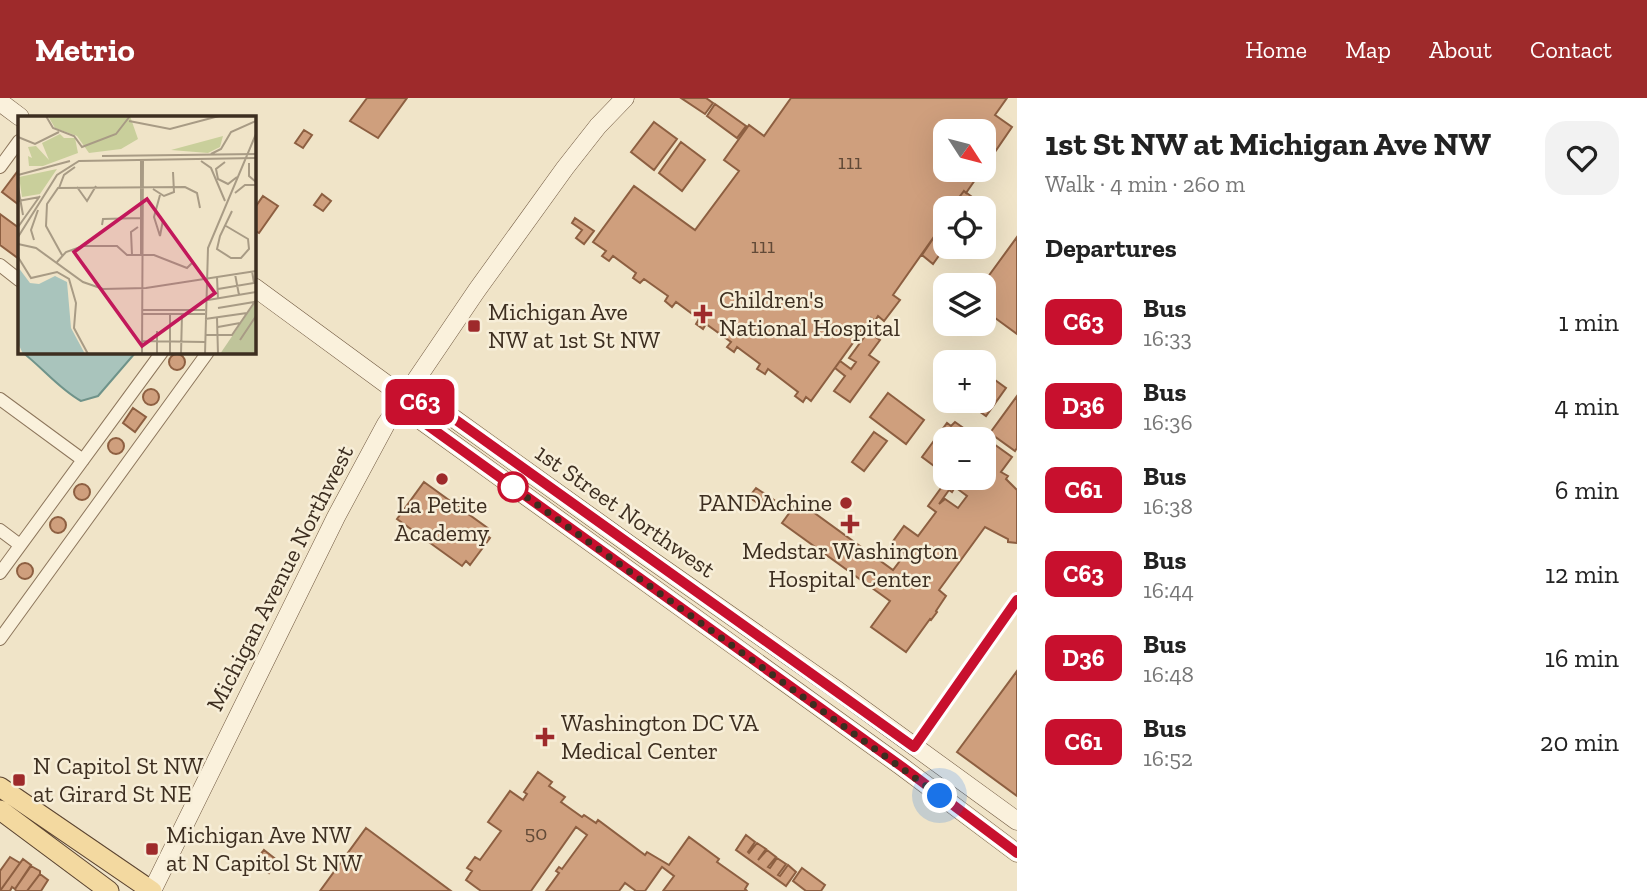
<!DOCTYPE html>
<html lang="en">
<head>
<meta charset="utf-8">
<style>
  body { margin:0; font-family:"Zilla Slab",serif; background:#f2f2f2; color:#222; height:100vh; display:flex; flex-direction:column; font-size:26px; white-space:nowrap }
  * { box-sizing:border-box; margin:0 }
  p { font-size:23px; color:#767676 }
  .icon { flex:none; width:38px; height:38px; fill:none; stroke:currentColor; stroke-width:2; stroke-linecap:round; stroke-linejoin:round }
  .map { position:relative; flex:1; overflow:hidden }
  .sheet { display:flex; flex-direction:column; background:#fff; width:630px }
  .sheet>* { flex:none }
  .badge { padding:0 14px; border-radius:10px; font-size:24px; line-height:46px }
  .needle { width:46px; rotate:126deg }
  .tools { position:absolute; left:933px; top:21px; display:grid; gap:14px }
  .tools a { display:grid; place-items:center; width:63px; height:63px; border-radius:14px; background:#fff; box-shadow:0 7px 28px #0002; font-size:35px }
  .you { position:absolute; width:35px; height:35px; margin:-18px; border:5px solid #fff; border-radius:50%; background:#1a73e8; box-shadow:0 0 0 10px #1a73e833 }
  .map>.badge { position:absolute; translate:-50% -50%; box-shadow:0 0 0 4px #fff }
  h2 { padding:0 28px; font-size:26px; line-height:63px }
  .round { display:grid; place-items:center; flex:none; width:74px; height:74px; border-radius:21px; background:#f2f2f2 }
  .overview { display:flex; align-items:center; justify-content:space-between; height:119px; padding:0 28px }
  h1 { font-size:33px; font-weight:800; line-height:52px }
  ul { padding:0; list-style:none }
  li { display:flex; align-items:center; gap:21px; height:84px; padding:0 28px }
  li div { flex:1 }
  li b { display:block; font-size:26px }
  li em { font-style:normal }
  li .badge { min-width:77px; font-weight:700; text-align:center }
  header { display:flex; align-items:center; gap:42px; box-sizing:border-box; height:98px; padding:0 35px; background:#9e2a2b; color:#fff }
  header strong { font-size:33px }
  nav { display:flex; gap:38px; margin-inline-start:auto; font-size:24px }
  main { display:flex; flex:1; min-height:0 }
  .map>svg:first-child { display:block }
</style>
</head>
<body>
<header>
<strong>Metrio</strong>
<nav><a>Home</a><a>Map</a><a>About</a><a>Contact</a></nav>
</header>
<main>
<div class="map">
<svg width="1017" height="793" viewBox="0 0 1017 793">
  <rect width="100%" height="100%" fill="#f0e4c8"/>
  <!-- water -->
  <path fill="#a9c4bc" stroke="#6f938a" stroke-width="2" d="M22 254H136L98 298 81 303C59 291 42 269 22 254Z"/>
  <!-- building -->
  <path fill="#cf9f7d" stroke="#8d5f41" stroke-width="2" fill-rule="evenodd" d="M367 0H407L378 40 350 23Z
    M681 0H706L713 5 705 16Z
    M791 0H1007L995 17 1012 29 984 70V33H945V72H982L966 95 964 93 951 110H945V123L893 197 900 202 884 223 878 218 875 223 871 220 811 303 806 299 803 304 795 298 798 294 768 271 765 276 757 271 760 266 737 249 734 254 727 249 731 244 706 226 703 231 696 226 699 221 676 204 672 209 665 203 668 198 644 181 640 185 633 180 636 175 613 158 609 163 602 158 606 153 593 144 634 88 695 132 739 73 724 62 749 27 764 38Z
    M715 6 746 28 737 40 707 18Z
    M654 24 677 41 654 72 631 54Z
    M304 32 312 37 303 50 295 45Z
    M681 44 705 62 682 93 659 75Z
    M17 74 19 76V107L2 94Z
    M964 93 991 113 984 124V110H951Z
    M322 96 331 103 323 113 314 107Z
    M263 98 278 108 259 135 254 132V111Z
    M0 116 19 130V161L0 147Z
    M945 119V149L933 166 922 157 945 123Z
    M575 120 594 133 584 146 576 140 582 132 572 125Z
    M1017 139V236L991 217 993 215 988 213 984 219 982 187Z
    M868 234 880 242 869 257 879 264 850 304 834 293 845 278 835 270 840 263 851 271 856 264 849 260Z
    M169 264a8 8 0 1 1 16 0a8 8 0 1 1-16 0Z
    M984 274 1006 290 986 318 965 303H984Z
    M143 299a8 8 0 1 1 16 0a8 8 0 1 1-16 0Z
    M888 295 924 322 906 346 870 319Z
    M1017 298V350L1015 353 990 335Z
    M133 310 146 319 135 334 123 325Z
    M955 324 979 341H945V380H984V339L1012 359 1001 374 1008 378 1006 381 1017 392V445L1008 444V441L985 429 939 492 946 498 936 513 937 514 931 522 930 521 906 554 871 529 890 503 782 425 798 403 893 472 905 456 891 446 904 428 918 438 936 414 928 408 946 383 935 375 938 371 922 359 947 325 951 328ZM955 389 967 398 958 410 945 401 939 406 949 392 952 394Z
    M874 334 887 343 864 373 852 364Z
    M108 348a8 8 0 1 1 16 0a8 8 0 1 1-16 0Z
    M424 384 489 431 485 436 490 440 470 467 466 463 462 468 397 421Z
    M74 394a8 8 0 1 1 16 0a8 8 0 1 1-16 0Z
    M756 390 774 402 767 412 749 399Z
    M50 427a8 8 0 1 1 16 0a8 8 0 1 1-16 0Z
    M17 473a8 8 0 1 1 16 0a8 8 0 1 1-16 0Z
    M1017 573V698L957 654Z
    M538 674 552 684 549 688 565 699 561 704 582 719 584 717 596 725 598 722 645 757 647 754 669 767 689 739 719 761 717 764 748 786 745 791 747 793H663L674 778 662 769 645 793H636L625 785 619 793H546L559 775 556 773 559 769 562 771 587 737 576 729 531 793H481L466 782 472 773 467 770 475 759 480 762 501 733 488 724 510 693 523 702 527 696 524 694Z
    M366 730 451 793H320Z
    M746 737 755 744 748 754 749 755 757 745 766 751 758 762 767 752 776 759 768 769 770 770 777 760 786 766 778 777 780 778 788 767 796 774 786 788 736 752Z
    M264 752 278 763 269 775 254 764Z
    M10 759 20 765 0 793V773Z
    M23 761 31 767 15 791 12 789 10 793H0Z
    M31 768 40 773V776L27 793H16L15 791Z
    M802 770 825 787 821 793H806L793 783Z
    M40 776 48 782 41 793H27Z"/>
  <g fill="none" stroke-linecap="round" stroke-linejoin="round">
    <!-- street casing -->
    <g stroke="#8d765c" stroke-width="14">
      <path id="street" d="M0 69 19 43
        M0 167 19 182
        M0 301 83 362
        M0 432 20 447
        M0 475 162 254
        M0 541 208 254"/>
    </g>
    <!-- secondary casing -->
    <g stroke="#6f573f" stroke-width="19">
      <path id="secondary" d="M0 4 20 19
        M254 189 404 299 442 312 637 452 837 592 1017 723
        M404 299 423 324 901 668 1017 755
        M152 793 336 419 386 326 477 192 565 70 598 28 625 0"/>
    </g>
    <!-- primary casing -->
    <g stroke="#5b4430" stroke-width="21">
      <path id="primary" d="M0 689 152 793
        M0 712 109 793"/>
    </g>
    <!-- street -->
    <use href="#street" stroke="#faf1dc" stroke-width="12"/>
    <!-- secondary -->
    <use href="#secondary" stroke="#faf1dc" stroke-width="18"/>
    <!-- primary -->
    <use href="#primary" stroke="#f3d9a0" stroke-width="19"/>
  </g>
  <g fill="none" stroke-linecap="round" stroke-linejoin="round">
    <!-- line casing -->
    <g stroke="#fff" stroke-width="16">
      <path id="line" d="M1017 502 914 649 442 312 404 299 423 324 901 668 1017 755"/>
    </g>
    <!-- line -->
    <use href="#line" stroke="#c8102e" stroke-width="10"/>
    <!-- walk -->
    <path stroke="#3d2e20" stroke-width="7" stroke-dasharray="0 12.6" d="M513 389 510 387 940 698"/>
  </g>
  <!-- markers -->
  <g fill="#9e2a2b" stroke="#f7eed8" stroke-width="2.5">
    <path d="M699.5 205.5h7v7h7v7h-7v7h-7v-7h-7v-7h7z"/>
    <rect x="467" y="221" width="14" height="14" rx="3.5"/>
    <circle cx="442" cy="381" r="7"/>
    <circle cx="846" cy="405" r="7"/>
    <path d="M846.5 415.5h7v7h7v7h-7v7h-7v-7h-7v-7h7z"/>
    <path d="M541.5 628.5h7v7h7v7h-7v7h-7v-7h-7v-7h7z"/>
    <rect x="12" y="675" width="14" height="14" rx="3.5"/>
    <rect x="145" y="744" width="14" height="14" rx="3.5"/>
  </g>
  <circle fill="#fff" stroke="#c8102e" stroke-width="3.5" cx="513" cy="389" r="14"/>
  <g text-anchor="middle" stroke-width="5" stroke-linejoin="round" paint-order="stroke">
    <!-- number labels -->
    <g font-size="21" fill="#624a37">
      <text x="850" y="71">111</text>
      <text x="763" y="155">111</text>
      <text x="536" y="742">50</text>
    </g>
    <!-- poi labels -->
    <g font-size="24" fill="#3d2e20" stroke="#f7eed8" text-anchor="start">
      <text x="719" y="210">Children's<tspan x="719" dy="28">National Hospital</tspan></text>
      <text x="488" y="222">Michigan Ave<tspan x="488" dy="28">NW at 1st St NW</tspan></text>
      <text x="832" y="413" text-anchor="end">PANDAchine</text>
      <text x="442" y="415" text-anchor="middle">La Petite<tspan x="442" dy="28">Academy</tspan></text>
      <text x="850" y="461" text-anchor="middle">Medstar Washington<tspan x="850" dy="28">Hospital Center</tspan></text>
      <text x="561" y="633">Washington DC VA<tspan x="561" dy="28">Medical Center</tspan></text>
      <text x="33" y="676">N Capitol St NW<tspan x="33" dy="28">at Girard St NE</tspan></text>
      <text x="166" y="745">Michigan Ave NW<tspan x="166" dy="28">at N Capitol St NW</tspan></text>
    </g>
    <!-- street labels -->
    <g font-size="24" fill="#3d2e20" stroke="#f7eed8">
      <text transform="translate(625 413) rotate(35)" y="8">1st Street Northwest</text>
      <text transform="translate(280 480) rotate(-63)" y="8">Michigan Avenue Northwest</text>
    </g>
  </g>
  <!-- overview -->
  <g transform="translate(18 18)">
    <rect width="238" height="238" fill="#f0e4c8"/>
    <path d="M30 0H112L120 23 103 33 71 37 59 20 37 12ZM42 18 46 22H57L60 37 25 50H11L10 40 14 42 10 31 18 30 31 44 24 27ZM205 20 202 31 190 37 153 34ZM39 53 22 78 4 81 1 61Z" fill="#c9cf9b"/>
    <path d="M238 185V238H202Z" fill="#bfc49a"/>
    <path d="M0 151 12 167 21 168 37 160 49 166 53 212 67 238H5L0 227Z" fill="#a9c4bc"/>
    <path fill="none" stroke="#a89b85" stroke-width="2" d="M28 0 35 12 56 20 64 31 98 18 112 0M111 5 152 13 201 0M0 21 17 28 41 16M193 38 203 33 213 16 238 5M84 40 238 38M183 45 193 52 207 85M207 46 198 53 200 63 210 68 219 61M231 47V60L238 66M0 59 52 45M0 71 5 99M59 71 69 85 78 70M41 72 46 59 57 51M135 73 146 80 156 76 155 56M217 77 227 69H238M142 79 136 101 142 120 145 104M0 85 22 81M84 109 85 103 123 102M208 110 230 123 231 133 223 142H213L199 133 202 120 214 95M0 111 22 80M0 121 39 59 61 45 238 42M16 124 13 114 20 94M0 128 18 132 65 166 85 173 128 172 238 155M44 139 28 110 29 88 40 72 167 71 179 77 182 92M114 139 113 116 120 111M123 139V44M0 141 13 162 39 156 51 163 58 187 56 212 70 238M39 146 48 136 65 130H99L109 139H136L169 152 174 147M217 158 221 179M199 161 200 183M200 173 236 167 234 155M190 184 238 176M200 192 236 186M124 194H187M124 198H187M199 202 200 238M187 203 229 197M200 211 222 207M139 215V238M187 219H214L238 184M222 224 238 200M124 225 187 226M124 238 125 44M152 238V198M163 238 164 198M187 238 190 132 238 18"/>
    <path fill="#c2185b" fill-opacity="0.15" stroke="#c2185b" stroke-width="3.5" d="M129 83 197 177 124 230 56 136Z"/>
    <rect width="238" height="238" fill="none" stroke="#3d2e20" stroke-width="3.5"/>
  </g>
</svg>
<div class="tools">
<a><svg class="needle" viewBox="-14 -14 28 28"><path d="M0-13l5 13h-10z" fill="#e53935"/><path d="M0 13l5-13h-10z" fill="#767676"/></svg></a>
<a><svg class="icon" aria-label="locate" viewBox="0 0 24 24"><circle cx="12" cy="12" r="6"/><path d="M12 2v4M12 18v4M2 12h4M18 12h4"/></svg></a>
<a><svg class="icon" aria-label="layers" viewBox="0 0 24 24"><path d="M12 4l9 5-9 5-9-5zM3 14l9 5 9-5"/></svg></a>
<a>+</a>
<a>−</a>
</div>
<div class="you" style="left:940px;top:698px"></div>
<b class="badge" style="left:420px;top:304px;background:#c8102e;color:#fff">C63</b>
</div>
<section class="sheet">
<div class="overview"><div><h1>1st St NW at Michigan Ave NW</h1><p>Walk · 4 min · 260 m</p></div><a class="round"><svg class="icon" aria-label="heart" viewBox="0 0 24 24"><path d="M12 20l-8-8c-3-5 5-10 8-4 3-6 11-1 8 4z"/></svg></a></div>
<h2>Departures</h2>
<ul>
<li><span class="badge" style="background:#c8102e;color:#fff">C63</span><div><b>Bus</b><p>16:33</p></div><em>1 min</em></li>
<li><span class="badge" style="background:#c8102e;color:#fff">D36</span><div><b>Bus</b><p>16:36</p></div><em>4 min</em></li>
<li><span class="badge" style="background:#c8102e;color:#fff">C61</span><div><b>Bus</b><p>16:38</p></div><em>6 min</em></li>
<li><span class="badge" style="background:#c8102e;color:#fff">C63</span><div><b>Bus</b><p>16:44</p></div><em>12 min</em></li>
<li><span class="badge" style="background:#c8102e;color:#fff">D36</span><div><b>Bus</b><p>16:48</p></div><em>16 min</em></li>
<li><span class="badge" style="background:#c8102e;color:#fff">C61</span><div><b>Bus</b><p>16:52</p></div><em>20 min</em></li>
</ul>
</section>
</main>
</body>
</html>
